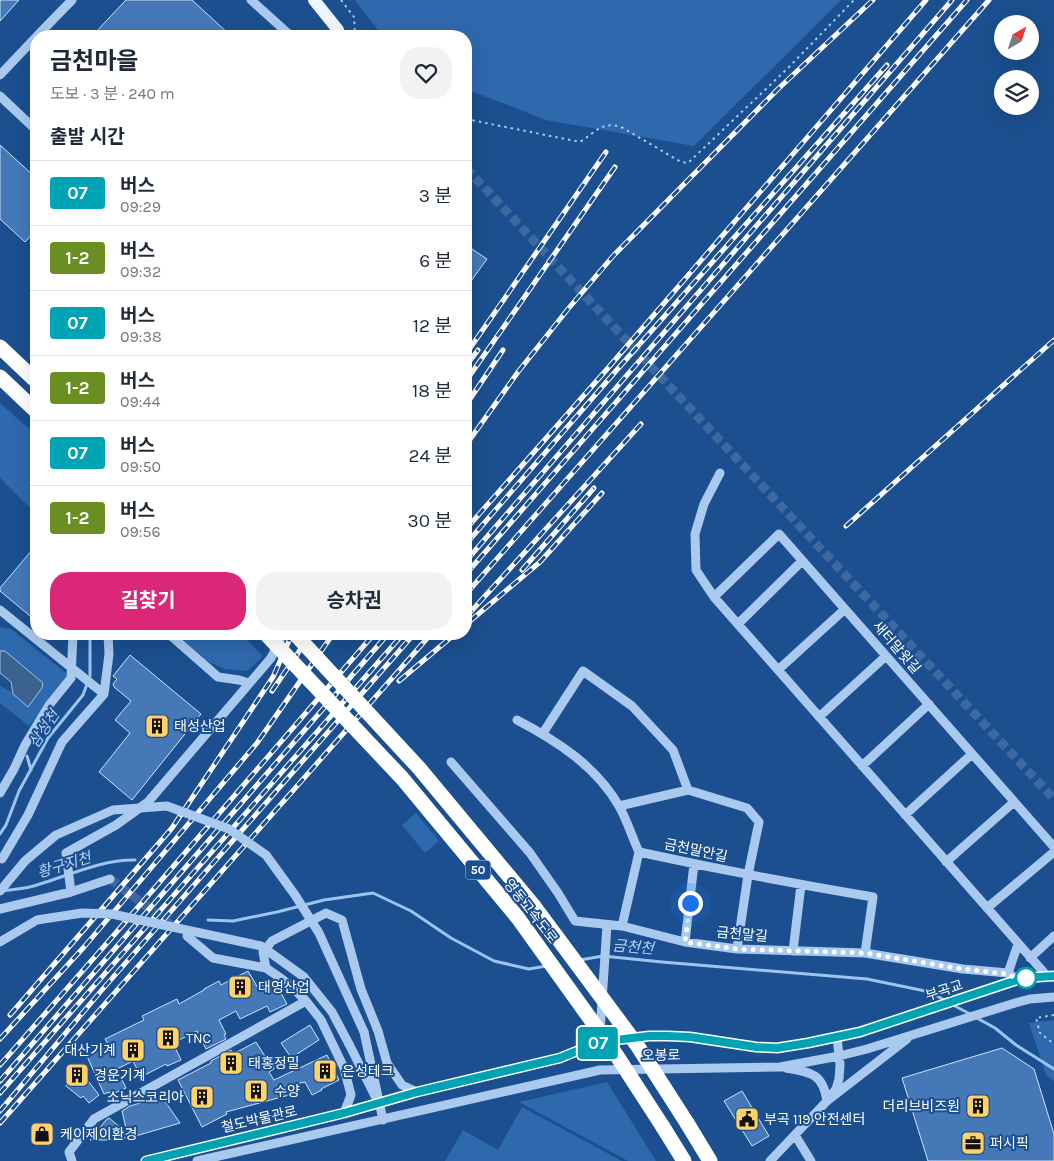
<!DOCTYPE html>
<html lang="ko">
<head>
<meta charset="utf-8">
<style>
  body { margin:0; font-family:Karla,"Noto Sans KR",sans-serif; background:#f2f2f3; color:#1f2937; height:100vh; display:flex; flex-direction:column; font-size:19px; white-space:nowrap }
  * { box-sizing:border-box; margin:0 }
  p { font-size:16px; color:#747a83 }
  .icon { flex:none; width:28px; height:28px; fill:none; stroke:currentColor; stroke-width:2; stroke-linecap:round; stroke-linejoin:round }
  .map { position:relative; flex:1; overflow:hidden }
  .panel { position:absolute; left:30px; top:30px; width:442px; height:610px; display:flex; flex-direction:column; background:#fff; border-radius:20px; box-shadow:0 5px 20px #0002 }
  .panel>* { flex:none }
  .badge { padding:0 10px; border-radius:4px; font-size:18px; line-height:32px }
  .needle { width:32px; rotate:39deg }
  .buttons { position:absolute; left:994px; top:15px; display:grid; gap:10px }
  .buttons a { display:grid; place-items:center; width:45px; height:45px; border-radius:50%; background:#fff; box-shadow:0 5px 20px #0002; font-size:25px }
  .you { position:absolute; width:25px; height:25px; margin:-12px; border:4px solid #fff; border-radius:50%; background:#1a73e8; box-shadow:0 0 0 8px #1a73e833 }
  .map>.badge { position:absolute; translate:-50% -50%; box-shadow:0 0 0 2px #fff }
  h2 { padding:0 20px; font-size:19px; line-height:45px }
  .round { display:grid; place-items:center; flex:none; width:52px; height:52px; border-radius:20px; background:#f2f2f3 }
  .summary { display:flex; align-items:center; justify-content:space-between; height:85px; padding:0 20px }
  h1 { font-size:24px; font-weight:700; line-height:38px }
  .action { display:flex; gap:10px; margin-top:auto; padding:10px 20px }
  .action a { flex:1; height:58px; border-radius:20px; background:#db2777; color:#fff; font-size:20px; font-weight:700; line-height:58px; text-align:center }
  .action a+a { background:#f2f2f3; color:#1f2937 }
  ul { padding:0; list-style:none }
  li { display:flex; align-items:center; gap:15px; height:65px; padding:0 20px; border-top:1px solid #e0e1e3 }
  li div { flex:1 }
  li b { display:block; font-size:19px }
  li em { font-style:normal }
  li .badge { min-width:55px; font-weight:700; text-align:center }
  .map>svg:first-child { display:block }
</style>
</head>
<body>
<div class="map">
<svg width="1054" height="1161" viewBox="0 0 1054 1161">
  <rect width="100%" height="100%" fill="#1b4f8f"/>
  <!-- green -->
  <path fill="#2e69ad" d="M355 0H841L694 146 546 120 466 89V36H386L377 29Z
    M0 403 36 435V514L0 478Z
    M0 627 11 629 67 674V679L29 726 0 703V686L13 693 28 707 5 651H0Z
    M177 634H241L263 656 247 671 225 669 207 661Z
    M416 813 439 841 425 853 402 825Z
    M1054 1020V1081L1046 1075 1029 1023Z
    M607 1082 656 1161H628L519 1102Z
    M522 1107 622 1161H445L463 1130 498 1150Z"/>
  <!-- water -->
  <path fill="#3c6290" stroke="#9cc4f0" d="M0 651H5L43 683 42 688 28 707 13 694 11 682 0 673Z"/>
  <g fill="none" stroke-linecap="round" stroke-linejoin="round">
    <!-- stream -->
    <path stroke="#9cc4f0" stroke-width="3" d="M27 756 31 770
      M0 834 6 825 19 791 48 738 83 695 90 676V634
      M2 891C14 889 26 889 37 885 67 876 103 859 135 860
      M208 920 233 921 277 912 324 900 373 893 411 911 451 938 494 961 529 969 546 966
      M580 960 603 956 662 962 867 979 930 992 946 1001
      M951 1004 970 1014
      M975 1017 995 1028 1016 1045 1054 1069"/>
  </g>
  <!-- building -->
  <path fill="#4478b7" stroke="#cfe3fa" d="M0 0H19L0 21Z
    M126 0H192L231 36H92Z
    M0 145 36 178V230L25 242 0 219Z
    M466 245 487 259 466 288Z
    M32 550 36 554V621L0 591V588Z
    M130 655 201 714 132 800 99 772 130 733 115 720 131 701 114 687V686L113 684 117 679 113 676Z
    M248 971 258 988 273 980 275 982 287 1004 270 1012 267 1006 240 1019 236 1011 219 1020 226 1034 224 1035 226 1039 206 1049 197 1031 173 1043 181 1060 167 1066 166 1064 141 1077 133 1061 117 1069 126 1088 110 1095 109 1092 104 1094 86 1054 108 1044 105 1039 144 1020 142 1016 177 999 179 1004 204 990V989L219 981 221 985Z
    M310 1025 319 1040 294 1056H290L281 1043Z
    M256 1042 266 1058 272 1057 274 1069 269 1072 274 1080 327 1055 339 1080 321 1089 322 1090 312 1095 305 1082 287 1086 289 1095 226 1112 227 1114 202 1127 178 1080 211 1063V1061L231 1050 233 1054Z
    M1002 1048 1034 1069 1054 1134V1161H928L902 1078Z
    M75 1064 99 1095 89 1103 83 1096 81 1098 66 1086Z
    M742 1091 769 1136 752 1146 724 1101Z
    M153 1099 154 1102 164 1100 180 1123 132 1137 111 1140H90L106 1120 109 1118 127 1133 122 1111 130 1106Z"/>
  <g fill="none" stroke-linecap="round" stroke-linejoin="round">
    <!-- minor-tunnel -->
    <path stroke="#3d69a0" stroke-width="9" stroke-dasharray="9 4.5" stroke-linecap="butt" d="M466 168 1054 799
      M110 879 177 929"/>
    <!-- path -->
    <path stroke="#a9c9ee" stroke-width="2" stroke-dasharray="2.5 4" stroke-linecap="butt" d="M341 0 354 17 355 36
      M466 119 580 142C597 131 603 120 623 128L681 162 688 163 788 68 854 0
      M1054 1015 1036 1018 1040 1033 1054 1044"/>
    <!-- minor -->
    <path stroke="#a9c9ee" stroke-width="9" d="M251 0 291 36
      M37 36 72 0
      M0 75 36 37
      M0 96 36 130
      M720 473 704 504 695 534 696 570 714 597 1047 976
      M714 597 779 534 1054 847
      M0 610 104 694
      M738 624 802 561
      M169 634 218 677 239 680 249 683
      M778 670 845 609
      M819 717 886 656
      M517 720C557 741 596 766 619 806 627 820 632 837 639 852 717 869 795 884 873 897L865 953
      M543 733 583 671 632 706 673 750 688 790
      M451 762 530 853 558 893 575 921 622 926 685 942 737 949 865 953 963 969 1008 973 1018 980
      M862 766 929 704
      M0 793 14 769 25 745 40 720 50 704 71 678 73 634
      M619 806 688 790 747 808 759 822 748 875 737 949
      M905 815 972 754
      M2 859 28 815 62 742 104 694 109 654 108 634
      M946 862 1014 802
      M71 892 66 853 116 825 148 802 271 658 283 634
      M987 908 1054 852
      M0 909 71 892 110 879
      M622 926 639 852
      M187 936 213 958 266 968
      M685 942 694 864
      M793 951 801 885
      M1030 958 1054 936
      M1008 973 1018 944
      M364 1032 383 1120
      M600 1032 607 925
      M349 1044 375 1096
      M786 1068C810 1072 823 1073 827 1101L907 1039
      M344 1113 351 1095 344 1068 321 1020 306 1001 295 990 282 979 266 968 263 952 272 941 326 913 342 920 361 989 378 1031 387 1063 402 1085 417 1092
      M795 1135 811 1161
      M72 1161 69 1152 94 1119 306 1001
      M146 1161 344 1113 417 1092 560 1058 599 1042 649 1036H668L690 1037 756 1047 777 1048 808 1043 860 1032 1023 978 1054 976
      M197 1161 600 1070 780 1067 839 1056 867 1049 1015 1003 1030 999 1054 997
      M770 1161 827 1101 836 1089 839 1079 840 1065 837 1037"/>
    <!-- major -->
    <path stroke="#f0f6ff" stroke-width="12" d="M314 0 338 30"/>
    <!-- highway -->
    <path stroke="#fff" stroke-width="15" d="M0 347 36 381
      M0 377 36 411
      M687 1123 710 1161
      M663 1127 684 1161"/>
    <!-- rail casing -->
    <g stroke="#fff" stroke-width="5">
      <path id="rail" d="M466 354 606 152
        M466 366 478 350
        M466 381 615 167
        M466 405 503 350
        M466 445 518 372 568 309 614 255 778 89 873 0
        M846 526 1054 340
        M466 529 608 368 926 0
        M466 544 615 372 887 65
        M466 561 952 0
        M522 570 594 488
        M466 574 967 0
        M466 594 989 0
        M466 617 641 424
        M470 621 540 562 602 493
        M399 681 455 634
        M272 691 311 634
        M10 1015 172 828 273 677 292 634
        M0 1039 84 947 257 743 333 634
        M0 1065 114 935 374 634
        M0 1081 388 634
        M0 1093 403 634
        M0 1111 101 991 414 634
        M0 1123 431 634"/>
    </g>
    <!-- rail -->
    <use href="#rail" stroke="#1b4f8f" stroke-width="3" stroke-dasharray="9" stroke-linecap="butt"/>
    <!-- minor-bridge -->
    <path stroke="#a9c9ee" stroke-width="9" d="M0 891 25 861 56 835 113 810 167 806 229 829 266 855 295 895 319 933 364 1032
      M0 942 37 920 82 913 112 914 261 946 304 977 332 1012 349 1044"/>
    <!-- highway-bridge -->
    <path stroke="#fff" stroke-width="15" d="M266 634 402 778 518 918 617 1056 663 1127
      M295 634 419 768 533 905 637 1045 687 1123"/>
  </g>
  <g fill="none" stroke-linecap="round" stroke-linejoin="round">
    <!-- line casing -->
    <g stroke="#fff" stroke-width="11">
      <path id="line" d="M146 1161 344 1113 417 1092 560 1058 599 1042 649 1036H668L690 1037 756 1047 777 1048 808 1043 860 1032 1023 978 1054 976"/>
    </g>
    <!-- line -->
    <use href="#line" stroke="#00a3b4" stroke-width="8"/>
    <!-- walk -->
    <path stroke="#fff" stroke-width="5" stroke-dasharray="0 9" d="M690 903 685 942 737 949 865 953 963 969 1008 974 1018 980 1026 978"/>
  </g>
  <!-- icons -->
  <defs>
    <g id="building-square" transform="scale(1.25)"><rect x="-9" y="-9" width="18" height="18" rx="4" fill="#ffd166" stroke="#1b4f8f"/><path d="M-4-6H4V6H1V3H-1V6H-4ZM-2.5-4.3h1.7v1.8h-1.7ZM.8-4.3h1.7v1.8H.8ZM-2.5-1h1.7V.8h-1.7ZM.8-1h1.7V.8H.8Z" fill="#111"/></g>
    <g id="civic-square" transform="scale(1.25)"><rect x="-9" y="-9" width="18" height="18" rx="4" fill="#ffd166" stroke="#1b4f8f"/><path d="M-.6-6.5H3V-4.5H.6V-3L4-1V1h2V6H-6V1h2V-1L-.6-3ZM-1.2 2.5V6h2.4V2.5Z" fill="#111"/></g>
    <g id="shop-square" transform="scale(1.25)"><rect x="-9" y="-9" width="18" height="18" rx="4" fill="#ffd166" stroke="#1b4f8f"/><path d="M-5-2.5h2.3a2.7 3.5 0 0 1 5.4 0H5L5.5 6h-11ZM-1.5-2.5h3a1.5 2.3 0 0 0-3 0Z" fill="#111"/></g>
    <g id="office-square" transform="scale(1.25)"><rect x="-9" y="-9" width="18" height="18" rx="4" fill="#ffd166" stroke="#1b4f8f"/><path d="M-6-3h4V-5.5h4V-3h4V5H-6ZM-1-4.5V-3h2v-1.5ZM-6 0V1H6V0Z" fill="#111"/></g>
  </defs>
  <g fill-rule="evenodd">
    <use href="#building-square" x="157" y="726"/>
    <use href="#building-square" x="240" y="987"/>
    <use href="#building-square" x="168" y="1038"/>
    <use href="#building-square" x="133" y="1050"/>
    <use href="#building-square" x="231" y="1063"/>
    <use href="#building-square" x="325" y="1071"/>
    <use href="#building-square" x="77" y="1075"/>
    <use href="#building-square" x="256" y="1091"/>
    <use href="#building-square" x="202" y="1097"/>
    <use href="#building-square" x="978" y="1106"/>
    <use href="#civic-square" x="747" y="1119"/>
    <use href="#shop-square" x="42" y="1134"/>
    <use href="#office-square" x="973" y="1143"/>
  </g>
  <!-- markers -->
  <circle fill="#fff" stroke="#00a3b4" stroke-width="2.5" cx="1026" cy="978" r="10"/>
  <g text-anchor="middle" stroke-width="4" stroke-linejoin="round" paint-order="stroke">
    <!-- shield labels -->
    <rect fill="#1b4f8f" stroke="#bbcadd" stroke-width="1" x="465.5" y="860.5" width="25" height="19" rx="4"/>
    <g font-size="12" font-weight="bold" fill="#fff">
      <text x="478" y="874">50</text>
    </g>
    <!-- street labels -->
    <g font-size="14" fill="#fff" stroke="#1b4f8f">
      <text transform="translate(897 647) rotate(49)" y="5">새터말윗길</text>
      <text transform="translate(696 850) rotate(12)" y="5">금천말안길</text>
      <text transform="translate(531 911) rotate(52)" y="5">영동고속도로</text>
      <text transform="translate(742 934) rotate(5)" y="5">금천말길</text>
      <text transform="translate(944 990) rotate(-18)" y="5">부곡교</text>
      <text transform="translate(661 1055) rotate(-1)" y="5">오봉로</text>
      <text transform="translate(259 1119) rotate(-13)" y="5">철도박물관로</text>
    </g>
    <!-- poi labels -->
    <g font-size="14" fill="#fff" stroke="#1b4f8f" text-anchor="start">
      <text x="174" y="731">태성산업</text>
      <text x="258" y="992">대영산업</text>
      <text x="186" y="1043">TNC</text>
      <text x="116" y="1055" text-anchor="end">대산기계</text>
      <text x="248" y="1068">태홍정밀</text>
      <text x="342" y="1076">은성테크</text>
      <text x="94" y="1080">경운기계</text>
      <text x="274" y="1096">수양</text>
      <text x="184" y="1102" text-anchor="end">소닉스코리아</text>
      <text x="960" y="1111" text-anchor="end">더리브비즈원</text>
      <text x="764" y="1124">부곡 119 안전센터</text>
      <text x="60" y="1139">케이제이환경</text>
      <text x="990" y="1148">퍼시픽</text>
    </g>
    <!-- water labels -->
    <g font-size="15" font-style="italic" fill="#b5d3f5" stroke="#1b4f8f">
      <text transform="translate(44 729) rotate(-56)" y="5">삼성천</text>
      <text transform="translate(64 865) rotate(-17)" y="5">황구지천</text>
      <text transform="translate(633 947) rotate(5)" y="5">금천천</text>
    </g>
  </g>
</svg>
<div class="buttons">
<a><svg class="needle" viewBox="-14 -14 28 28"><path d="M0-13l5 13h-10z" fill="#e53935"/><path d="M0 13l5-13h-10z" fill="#747a83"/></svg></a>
<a><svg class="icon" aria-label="layers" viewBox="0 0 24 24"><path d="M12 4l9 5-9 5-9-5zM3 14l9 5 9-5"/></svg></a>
</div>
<div class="you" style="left:690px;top:903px"></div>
<b class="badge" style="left:598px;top:1043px;background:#00a3b4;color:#fff">07</b>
<section class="panel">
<div class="summary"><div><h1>금천마을</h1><p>도보 · 3 분 · 240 m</p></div><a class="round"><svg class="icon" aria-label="heart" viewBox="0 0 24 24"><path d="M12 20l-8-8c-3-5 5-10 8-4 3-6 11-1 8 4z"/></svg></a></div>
<h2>출발 시간</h2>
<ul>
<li><span class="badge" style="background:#00a3b4;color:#fff">07</span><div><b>버스</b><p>09:29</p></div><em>3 분</em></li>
<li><span class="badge" style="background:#6b8e23;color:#fff">1-2</span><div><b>버스</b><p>09:32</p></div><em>6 분</em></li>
<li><span class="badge" style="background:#00a3b4;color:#fff">07</span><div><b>버스</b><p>09:38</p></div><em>12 분</em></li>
<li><span class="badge" style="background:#6b8e23;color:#fff">1-2</span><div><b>버스</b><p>09:44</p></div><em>18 분</em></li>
<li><span class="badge" style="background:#00a3b4;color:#fff">07</span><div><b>버스</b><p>09:50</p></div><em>24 분</em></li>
<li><span class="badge" style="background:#6b8e23;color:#fff">1-2</span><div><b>버스</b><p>09:56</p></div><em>30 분</em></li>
</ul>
<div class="action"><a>길찾기</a><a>승차권</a></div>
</section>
</div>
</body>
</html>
